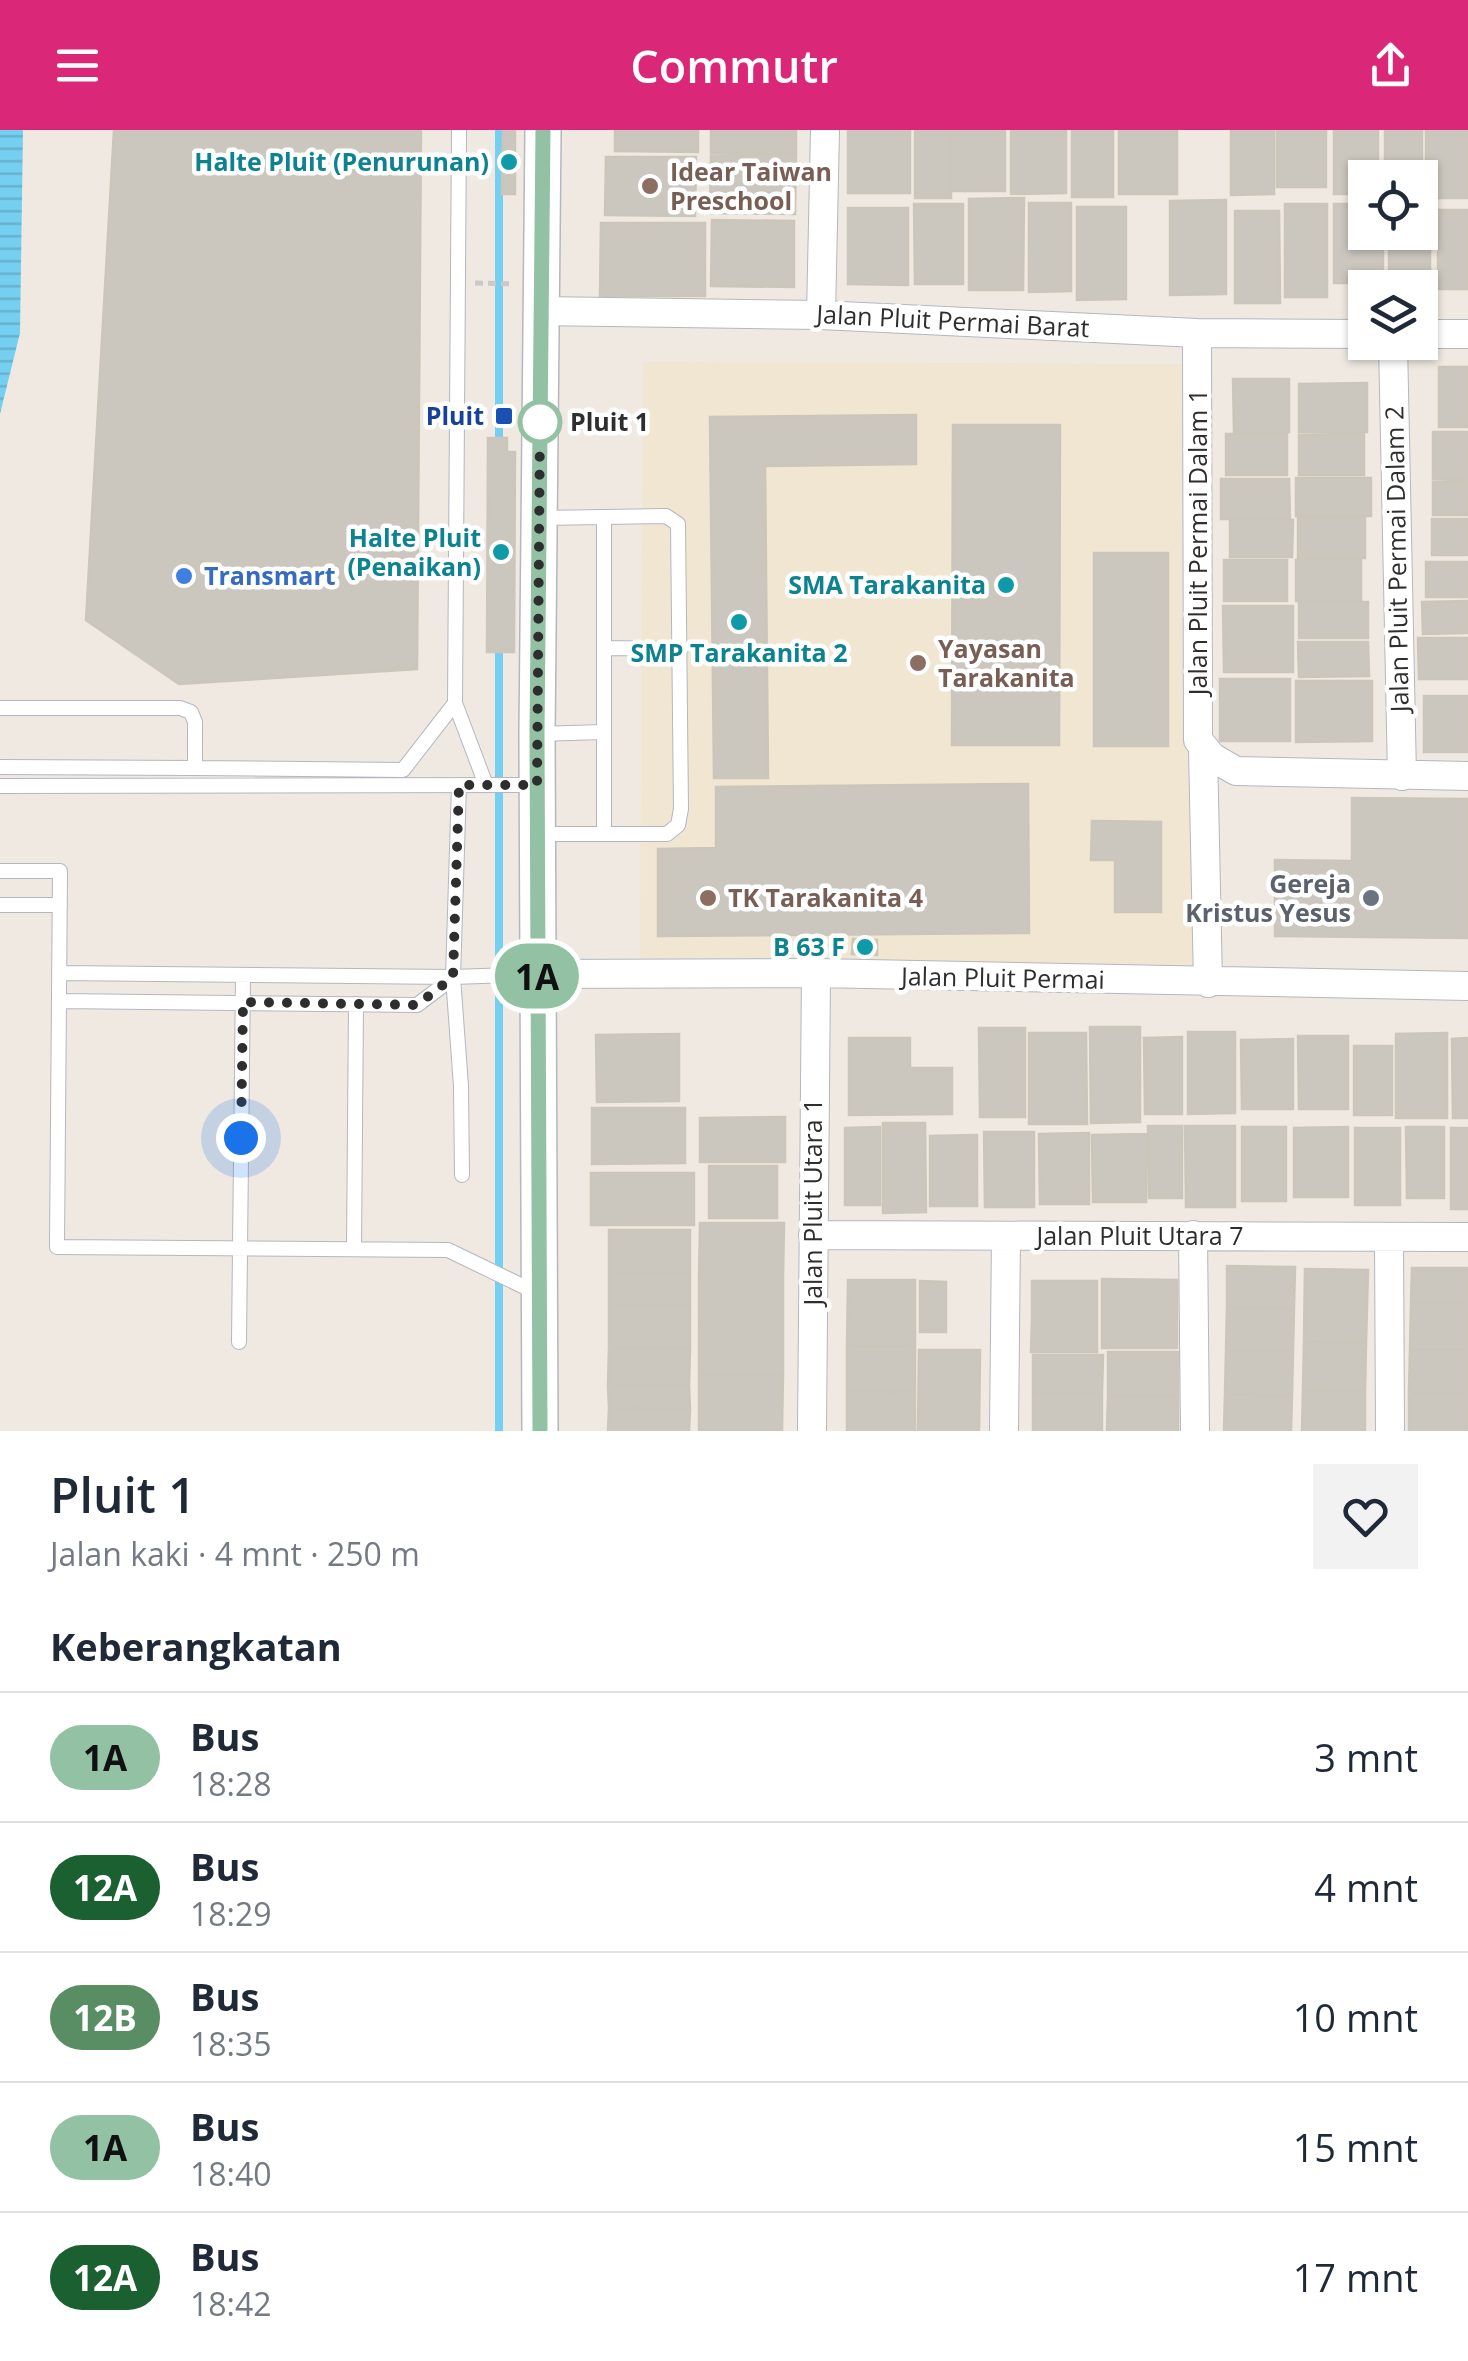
<!DOCTYPE html>
<html lang="id">
<head>
<meta charset="utf-8">
<style>
  body { margin:0; font-family:"Open Sans",sans-serif; background:#f2f2f3; color:#1f2937; height:100vh; display:flex; flex-direction:column; font-size:38px; white-space:nowrap }
  * { box-sizing:border-box; margin:0 }
  p { font-size:32px; color:#747a83 }
  .icon { flex:none; width:55px; height:55px; fill:none; stroke:currentColor; stroke-width:2; stroke-linecap:round; stroke-linejoin:round }
  .map { position:relative; height:1301px; overflow:hidden }
  .details { display:flex; flex-direction:column; background:#fff; flex:1 }
  .details>* { flex:none }
  .badge { padding:0 20px; border-radius:32px; font-size:35px; line-height:65px }
  .controls { position:absolute; left:1348px; top:30px; display:grid; gap:20px }
  .controls a { display:grid; place-items:center; width:90px; height:90px; border-radius:0px; background:#fff; box-shadow:0 2px 8px #0004; font-size:50px }
  .you { position:absolute; width:50px; height:50px; margin:-25px; border:8px solid #fff; border-radius:50%; background:#1a73e8; box-shadow:0 0 0 15px #1a73e833 }
  .map>.badge { position:absolute; translate:-50% -50%; box-shadow:0 0 0 5px #fff }
  h2 { padding:0 50px; font-size:38px; line-height:90px }
  .round { display:grid; place-items:center; flex:none; width:105px; height:105px; border-radius:0px; background:#f2f2f3 }
  .overview { display:flex; align-items:center; justify-content:space-between; height:170px; padding:0 50px }
  h1 { font-size:48px; font-weight:600; line-height:75px }
  ul { padding:0; list-style:none }
  li { display:flex; align-items:center; gap:30px; height:130px; padding:0 50px; border-top:2px solid #e0e1e3 }
  li div { flex:1 }
  li b { display:block; font-size:38px }
  li em { font-style:normal }
  li .badge { min-width:110px; font-weight:700; text-align:center }
  header { display:flex; justify-content:space-between; align-items:center; height:130px; padding:0 50px; background:#db2777; color:#fff; font-size:45px; font-weight:600 }
  .map>svg:first-child { display:block }
</style>
</head>
<body>
<header><svg class="icon" aria-label="menu" viewBox="0 0 24 24"><path d="M4 6h16M4 12h16M4 18h16"/></svg>Commutr<svg class="icon" aria-label="share" viewBox="0 0 24 24"><path d="M12 15V3M7 8l5-5 5 5M5 13v7h14v-7"/></svg></header>
<div class="map">
<svg width="1468" height="1301" viewBox="0 0 1468 1301">
  <defs>
    <pattern id="water-rules" width="6" height="5" patternUnits="userSpaceOnUse" patternTransform="scale(2.5)"><rect width="6" height="5" fill="#75cff0"/><path d="M0 2.5h6" fill="none" stroke="#66b2ce"/></pattern>
  </defs>
  <rect width="100%" height="100%" fill="#efe9e1"/>
  <!-- education -->
  <path fill="#f0e6d1" d="M643 232 1196 234 1194 835 640 833Z"/>
  <!-- water -->
  <path fill="url(#water-rules)" d="M0 0H23L20 203 0 284Z"/>
  <g fill="none" stroke-linecap="round" stroke-linejoin="round">
    <!-- stream -->
    <path stroke="#75cff0" stroke-width="8" d="M499 0V315
      M499 1301V514"/>
  </g>
  <!-- building -->
  <path fill="#cbc7bf" stroke="#cbc5ba" stroke-width="2.5" d="M114 0H421L417 539 179 554 86 490Z
    M503 0H515V64H502Z
    M615 0H698V22L615 21Z
    M711 0H796V24L711 23Z
    M848 0H910V63H848Z
    M915 0H951V68H915Z
    M952 0H1005V61H952Z
    M1011 0H1066V63L1011 64Z
    M1072 0H1113V67H1072Z
    M1119 0H1177V64H1119Z
    M1231 0H1274V64L1231 65Z
    M1277 0H1326V57H1277Z
    M1334 0H1378V48H1365V64H1334Z
    M1385 0H1422V62L1420 48H1385Z
    M1426 0H1468V68H1426Z
    M711 25H796L795 84 710 83Z
    M606 27H696L695 86 605 85Z
    M1024 68 1023 160H969V69Z
    M1226 70V164L1170 165V71Z
    M1029 73H1071V161L1029 162Z
    M914 74H963V154H915Z
    M1285 74H1327V167H1285Z
    M1334 74H1365V102H1383V153H1334Z
    M1077 77H1126V169L1077 170Z
    M1420 77H1430V156H1389V102H1420Z
    M848 78H908V155L848 154Z
    M1438 80H1468V159H1438Z
    M1235 81H1279L1280 173H1235Z
    M712 90 794 91V157L711 156Z
    M601 93H705V166H600Z
    M1439 237H1468V297H1439Z
    M1233 249H1289V302H1234Z
    M1367 253V302H1299V254Z
    M916 285V334L765 336 768 648H714L710 287Z
    M953 295H1060L1059 615H952Z
    M1433 302H1468V350L1433 349Z
    M1287 303V345H1226V304Z
    M1364 304V345H1299V305Z
    M488 308H507V322H515L514 522H487Z
    M1296 348H1371V386H1296Z
    M1221 349H1289L1290 389H1221Z
    M1433 352H1468V385H1433Z
    M1298 388H1365V428H1298Z
    M1432 389H1468V425H1432Z
    M1230 390H1293L1292 427H1230Z
    M1094 423H1168V616H1094Z
    M1224 430H1287V471H1224Z
    M1296 430H1361V471H1296Z
    M1426 432H1468V467H1426Z
    M1468 471V503L1423 504 1422 472Z
    M1299 472H1368V508H1299Z
    M1223 476H1293V542H1224Z
    M1418 508H1468V549H1419Z
    M1298 512H1368L1369 546 1299 547Z
    M1220 549H1290V611H1220Z
    M1296 551H1372V611L1296 612Z
    M1424 566H1468V622H1424Z
    M1028 654 1029 803 658 806V719L716 718V657Z
    M1352 668 1468 669V808L1275 806V730L1352 731Z
    M1092 691 1161 692V782H1115V730H1091Z
    M853 809 877 810V825L852 824Z
    M1090 897H1140V992L1091 993Z
    M979 898H1025V987H980Z
    M1188 902H1235V983L1188 984Z
    M1029 903H1086L1087 994H1029Z
    M1447 903V988H1396V904Z
    M679 904V971L597 972 596 905Z
    M1298 906H1348V979H1299Z
    M1182 907V984H1145L1144 908Z
    M849 908H910V938H952V984L849 985Z
    M1468 908V988H1453L1452 909Z
    M1293 909V979H1242L1241 910Z
    M1354 916H1392V985H1354Z
    M592 978H685V1033L592 1034Z
    M785 987V1032H700V988Z
    M883 993H925L926 1082 883 1083Z
    M1148 996H1182V1068H1149Z
    M1185 996H1235V1077H1186Z
    M880 997V1075H845V998Z
    M1242 997H1286V1071H1242Z
    M1348 997V1067H1294V998Z
    M1406 997H1444V1068H1407Z
    M1355 998H1400V1075H1355Z
    M1451 998H1468V1079H1451Z
    M984 1002H1034V1077H985Z
    M1089 1003V1074H1040L1039 1004Z
    M1146 1004V1072H1093L1092 1005Z
    M977 1005V1076H930V1006Z
    M709 1036H777V1088H709Z
    M591 1043H694V1095H591Z
    M700 1093H784L783 1147H699Z
    M609 1100H690V1144H609Z
    M1227 1136 1295 1137 1294 1178 1227 1177Z
    M1412 1138H1468V1174L1411 1173Z
    M1305 1139 1368 1140 1366 1213 1304 1211Z
    M609 1144H690V1176H609Z
    M699 1147H783V1195H699Z
    M1102 1149 1177 1150V1218H1102Z
    M848 1150H915V1217L847 1216Z
    M920 1151 946 1152V1202H920Z
    M1032 1151H1097V1190H1032Z
    M1411 1173 1468 1174V1220L1410 1219Z
    M609 1176H690V1218L609 1217Z
    M1227 1177 1294 1178 1293 1221 1226 1220Z
    M1032 1190H1097V1222H1031Z
    M699 1195H783V1245H699Z
    M1304 1211 1366 1213 1365 1261 1303 1260Z
    M847 1216 915 1217V1262L847 1261Z
    M609 1217 690 1218 689 1256H608Z
    M1410 1219 1468 1220V1263L1409 1262Z
    M919 1220H980L979 1301H918Z
    M1226 1220 1293 1221 1292 1266 1225 1264Z
    M1108 1222H1178V1267L1108 1266Z
    M1033 1225H1103L1102 1263H1033Z
    M699 1245H783L782 1300H699Z
    M608 1256H689L690 1279 609 1278Z
    M1303 1260 1365 1261V1301H1302Z
    M847 1261 915 1262V1301H847Z
    M1409 1262 1468 1263V1301H1409Z
    M1033 1263H1102V1301H1033Z
    M1225 1264 1292 1266 1291 1301H1224Z
    M1108 1266 1178 1267V1301H1107Z
    M609 1278 690 1279 689 1301H608Z"/>
  <g fill="none" stroke-linecap="round" stroke-linejoin="round">
    <!-- service casing -->
    <g stroke="#b4b7c1" stroke-width="16">
      <path id="service" d="M459 0 455 573 486 655
        M541 388 666 386 678 394 681 679 678 695 667 704H604V388
        M604 518 681 519
        M0 578H180L191 582 195 592V638L0 637
        M538 604 603 602
        M195 638 403 640 455 573
        M459 655 453 847 461 956 462 1045
        M0 656 534 655
        M540 704H604
        M0 741H60L57 1117 448 1120 539 1164
        M0 775H60
        M59 843 453 847 537 844
        M59 871 417 875 453 848
        M354 1119 356 874
        M239 1212 243 845"/>
    </g>
    <!-- minor casing -->
    <g stroke="#b4b7c1" stroke-width="30">
      <path id="minor" d="M541 181 821 185 1197 203 1365 204
        M821 185 825 0
        M1197 203 1198 610 1212 627 1236 641 1468 646
        M1420 204H1468
        M1393 212 1402 646
        M1203 620 1208 853
        M537 844 816 843 1468 856
        M813 1105 1468 1107
        M1193 1105 1195 1301
        M1389 1107 1390 1301
        M812 1301 816 843
        M1004 1301 1006 1106"/>
    </g>
    <!-- tertiary casing -->
    <g stroke="#b4b7c1" stroke-width="38">
      <path id="tertiary" d="M540 1301 537 604 543 0"/>
    </g>
    <!-- path -->
    <path stroke="#c9c9c9" stroke-width="5" stroke-dasharray="8 5" stroke-linecap="butt" d="M475 153 514 154"/>
    <!-- service -->
    <use href="#service" stroke="#fff" stroke-width="14"/>
    <!-- minor -->
    <use href="#minor" stroke="#fff" stroke-width="28"/>
    <!-- tertiary -->
    <use href="#tertiary" stroke="#fff" stroke-width="35"/>
  </g>
  <g fill="none" stroke-linecap="round" stroke-linejoin="round">
    <!-- line casing -->
    <g stroke="#fff" stroke-width="22">
      <path id="line" d="M540 1301 537 604 543 0"/>
    </g>
    <!-- line -->
    <use href="#line" stroke="#93c1a4" stroke-width="15"/>
    <!-- walk -->
    <path stroke="#2e2e2e" stroke-width="10" stroke-dasharray="0 18" d="M241 1008 243 872 417 875 453 847 459 655H537L540 292"/>
  </g>
  <!-- markers -->
  <g fill="#0f9aa8" stroke="#fff" stroke-width="4">
    <circle cx="509" cy="32" r="10"/>
    <circle cx="501" cy="422" r="10"/>
    <circle cx="1006" cy="455" r="10"/>
    <circle cx="739" cy="492" r="10"/>
    <circle cx="865" cy="817" r="10"/>
  </g>
  <g fill="#8d6e63" stroke="#fff" stroke-width="4">
    <circle cx="650" cy="56" r="10"/>
    <circle cx="918" cy="533" r="10"/>
    <circle cx="708" cy="768" r="10"/>
  </g>
  <rect fill="#1a4fb4" stroke="#fff" stroke-width="4" x="494" y="276" width="20" height="20" rx="5"/>
  <circle fill="#fff" stroke="#93c1a4" stroke-width="5" cx="540" cy="292" r="20"/>
  <circle fill="#3f7fe0" stroke="#fff" stroke-width="4" cx="184" cy="446" r="10"/>
  <circle fill="#6b7280" stroke="#fff" stroke-width="4" cx="1371" cy="768" r="10"/>
  <g text-anchor="middle" stroke-width="9" stroke-linejoin="round" paint-order="stroke">
    <!-- culture labels -->
    <g font-size="25" font-weight="bold" fill="#0d838f" stroke="#fff" text-anchor="end">
      <text x="489" y="41">Halte Pluit (Penurunan)</text>
      <text x="481" y="417">Halte Pluit<tspan x="481" dy="29">(Penaikan)</tspan></text>
      <text x="986" y="464">SMA Tarakanita</text>
      <text x="739" y="532" text-anchor="middle">SMP Tarakanita 2</text>
      <text x="845" y="826">B 63 F</text>
    </g>
    <!-- education labels -->
    <g font-size="25" font-weight="bold" fill="#785e54" stroke="#fff" text-anchor="start">
      <text x="670" y="51">Idear Taiwan<tspan x="670" dy="29">Preschool</tspan></text>
      <text x="938" y="528">Yayasan<tspan x="938" dy="29">Tarakanita</tspan></text>
      <text x="728" y="777">TK Tarakanita 4</text>
    </g>
    <!-- street labels -->
    <g font-size="25" fill="#2e2e2e" stroke="#fff">
      <text transform="translate(953 191) rotate(3)" y="9">Jalan Pluit Permai Barat</text>
      <text transform="translate(1198 412) rotate(-90)" y="9">Jalan Pluit Permai Dalam 1</text>
      <text transform="translate(1397 429) rotate(-91)" y="9">Jalan Pluit Permai Dalam 2</text>
      <text transform="translate(1003 848) rotate(1)" y="9">Jalan Pluit Permai</text>
      <text transform="translate(813 1072) rotate(-90)" y="9">Jalan Pluit Utara 1</text>
      <text x="1140" y="1115">Jalan Pluit Utara 7</text>
    </g>
    <!-- transit labels -->
    <g font-size="25" font-weight="bold" fill="#164399" stroke="#fff" text-anchor="end">
      <text x="484" y="295">Pluit</text>
    </g>
    <!-- stop labels -->
    <g font-size="25" font-weight="bold" fill="#2e2e2e" stroke="#fff" text-anchor="start">
      <text x="570" y="301">Pluit 1</text>
    </g>
    <!-- shop labels -->
    <g font-size="25" font-weight="bold" fill="#366cbe" stroke="#fff" text-anchor="start">
      <text x="204" y="455">Transmart</text>
    </g>
    <!-- worship labels -->
    <g font-size="25" font-weight="bold" fill="#5b616d" stroke="#fff" text-anchor="end">
      <text x="1351" y="763">Gereja<tspan x="1351" dy="29">Kristus Yesus</tspan></text>
    </g>
  </g>
</svg>
<div class="controls">
<a><svg class="icon" aria-label="locate" viewBox="0 0 24 24"><circle cx="12" cy="12" r="6"/><path d="M12 2v4M12 18v4M2 12h4M18 12h4"/></svg></a>
<a><svg class="icon" aria-label="layers" viewBox="0 0 24 24"><path d="M12 4l9 5-9 5-9-5zM3 14l9 5 9-5"/></svg></a>
</div>
<div class="you" style="left:241px;top:1008px"></div>
<b class="badge" style="left:537px;top:846px;background:#93c1a4;color:#111">1A</b>
</div>
<section class="details">
<div class="overview"><div><h1>Pluit 1</h1><p>Jalan kaki · 4 mnt · 250 m</p></div><a class="round"><svg class="icon" aria-label="heart" viewBox="0 0 24 24"><path d="M12 20l-8-8c-3-5 5-10 8-4 3-6 11-1 8 4z"/></svg></a></div>
<h2>Keberangkatan</h2>
<ul>
<li><span class="badge" style="background:#93c1a4;color:#111">1A</span><div><b>Bus</b><p>18:28</p></div><em>3 mnt</em></li>
<li><span class="badge" style="background:#1b6031;color:#fff">12A</span><div><b>Bus</b><p>18:29</p></div><em>4 mnt</em></li>
<li><span class="badge" style="background:#598e64;color:#fff">12B</span><div><b>Bus</b><p>18:35</p></div><em>10 mnt</em></li>
<li><span class="badge" style="background:#93c1a4;color:#111">1A</span><div><b>Bus</b><p>18:40</p></div><em>15 mnt</em></li>
<li><span class="badge" style="background:#1b6031;color:#fff">12A</span><div><b>Bus</b><p>18:42</p></div><em>17 mnt</em></li>
</ul>
</section>
</body>
</html>
